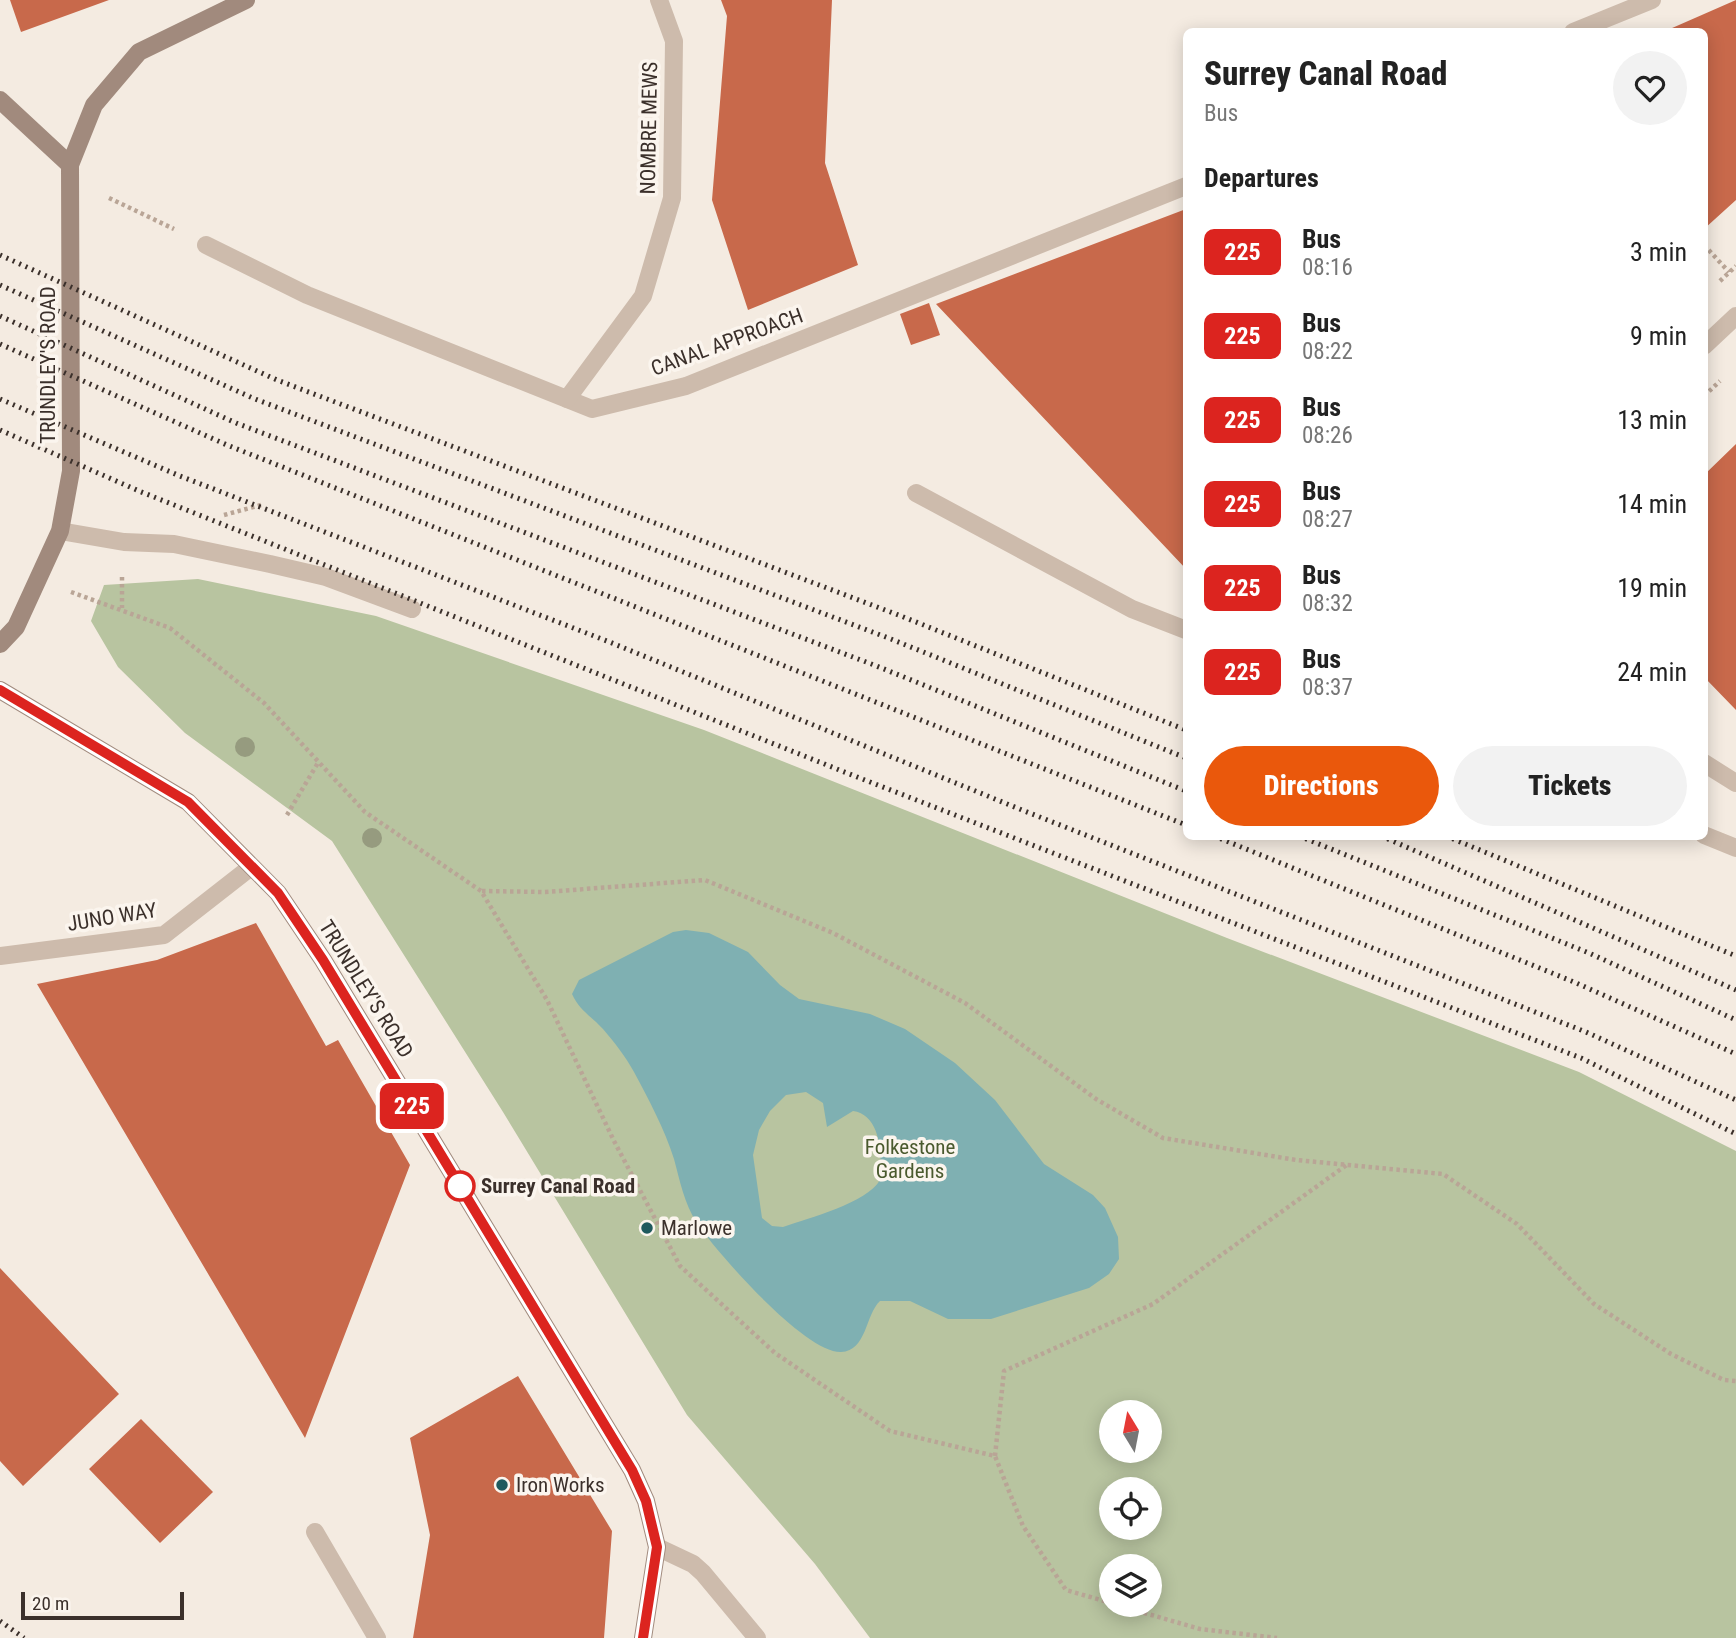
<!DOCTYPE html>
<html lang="en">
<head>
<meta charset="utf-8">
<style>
  body { margin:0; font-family:"Roboto Condensed",sans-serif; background:#f2f2f2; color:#222; height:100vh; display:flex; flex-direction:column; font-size:26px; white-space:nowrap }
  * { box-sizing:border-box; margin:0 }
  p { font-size:23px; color:#767676 }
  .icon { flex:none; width:38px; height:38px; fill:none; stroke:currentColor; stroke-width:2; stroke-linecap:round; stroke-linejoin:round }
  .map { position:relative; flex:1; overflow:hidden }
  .side { position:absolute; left:1183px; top:28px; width:525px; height:812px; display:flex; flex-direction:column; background:#fff; border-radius:10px; box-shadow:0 4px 18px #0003 }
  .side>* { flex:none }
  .badge { padding:0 14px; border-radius:10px; font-size:24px; line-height:46px }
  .needle { width:46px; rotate:350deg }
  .buttons { position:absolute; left:1099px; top:1400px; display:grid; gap:14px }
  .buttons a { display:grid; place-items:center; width:63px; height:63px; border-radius:50%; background:#fff; box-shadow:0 4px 18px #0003; font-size:35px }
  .scale { position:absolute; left:21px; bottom:18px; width:163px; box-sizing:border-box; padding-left:7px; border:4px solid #3b302b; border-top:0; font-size:19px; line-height:24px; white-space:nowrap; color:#3b302b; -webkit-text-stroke:5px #fbf5ee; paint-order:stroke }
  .map>.badge { position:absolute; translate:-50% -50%; box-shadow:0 0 0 4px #fff }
  h2 { padding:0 21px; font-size:26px; line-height:63px }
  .round { display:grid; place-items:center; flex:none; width:74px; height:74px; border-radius:37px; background:#f2f2f2 }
  .head { display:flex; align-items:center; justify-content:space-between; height:119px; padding:0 21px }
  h1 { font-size:33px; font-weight:800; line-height:52px }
  .action { display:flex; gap:14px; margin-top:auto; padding:14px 21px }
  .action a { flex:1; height:80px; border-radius:42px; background:#ea580c; color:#fff; font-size:28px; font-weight:800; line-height:80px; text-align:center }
  .action a+a { background:#f2f2f2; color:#222 }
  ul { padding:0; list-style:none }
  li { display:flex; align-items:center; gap:21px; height:84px; padding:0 21px }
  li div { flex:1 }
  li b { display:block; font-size:26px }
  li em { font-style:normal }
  li .badge { min-width:77px; font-weight:700; text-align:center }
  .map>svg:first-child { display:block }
</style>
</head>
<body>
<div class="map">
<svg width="1736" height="1638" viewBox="0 0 1736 1638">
  <rect width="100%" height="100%" fill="#f4ebe1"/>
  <!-- green -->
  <path fill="#b8c4a0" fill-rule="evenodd" d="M198 579 376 616 704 730 1227 938 1579 1072 1736 1151V1638H870L815 1564 687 1415 503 1112 332 841 185 733 118 667 91 621 104 585ZM1111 1412H1150V1451H1111ZM1111 1489H1150V1528H1111ZM1111 1566H1150V1605H1111Z"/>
  <!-- water -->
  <path fill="#7fb0b2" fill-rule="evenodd" d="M686 930 709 933 748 952 780 985 799 999 870 1014 905 1029 955 1063 995 1100 1044 1164 1093 1195 1105 1208 1118 1237 1119 1259 1109 1274 1089 1288 991 1319H948L910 1301H880C865 1315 867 1351 841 1352 805 1353 717 1253 697 1223 684 1203 680 1181 674 1159 665 1130 648 1098 634 1072 626 1057 614 1042 603 1029 591 1016 579 1010 572 994L579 980 673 932ZM806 1092 823 1103 827 1127 853 1111C882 1115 882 1158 880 1180 867 1203 809 1218 783 1227L772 1226 762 1218 753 1155 759 1130 770 1111 786 1095Z"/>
  <!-- building -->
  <path fill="#c8694b" d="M10 0H109L21 32Z
    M721 0H832L825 163 858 265 748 310 712 200 727 16Z
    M1736 0V200L1704 229V32H1663Z
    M1186 209V569L936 304Z
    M929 303 940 335 911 345 900 314Z
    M1736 444V710L1704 677V475Z
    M256 923 326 1046 338 1040 410 1165 305 1438 37 984 157 960Z
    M0 1268 119 1394 23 1486 0 1461Z
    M518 1376 612 1531 604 1638H413L430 1535 410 1438Z
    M141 1419 213 1492 160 1543 89 1469Z"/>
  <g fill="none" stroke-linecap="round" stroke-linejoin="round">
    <!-- path -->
    <path stroke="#b9a596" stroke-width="4.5" stroke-dasharray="3.5 3.5" stroke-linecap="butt" d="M109 198 174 229
      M1704 245 1729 272
      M1720 281 1736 266
      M1704 396 1720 381
      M224 515 261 505
      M122 577V608
      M71 592 170 628 264 703 365 812 481 891 547 1000 614 1141 680 1266 775 1353 890 1431 995 1456 1023 1526 1066 1590 1111 1603
      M287 815 319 761
      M482 891 545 892 705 880 833 933 965 1003 1096 1099 1163 1138 1296 1160 1443 1174 1517 1224 1594 1304 1671 1354 1724 1380 1736 1381
      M995 1456 1004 1371 1153 1304 1348 1164
      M1117 1605 1200 1629 1277 1638"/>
    <!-- lane -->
    <path stroke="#cdbbac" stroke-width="18" d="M1573 32 1652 0
      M1704 346 1736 316
      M567 399 592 409 686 386 1186 186
      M916 493 1132 609 1186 630
      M60 531 124 542 174 544 270 564 326 577 412 609
      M1704 763 1736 783
      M1704 835 1736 848
      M0 956 164 935 251 867
      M315 1532 377 1638"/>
    <!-- street -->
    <path stroke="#cdbbac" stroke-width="18" d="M206 245 307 295 567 399 643 296 672 198 674 41 659 0
      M657 1547 693 1564 703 1573 757 1638"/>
    <!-- secondary -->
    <path stroke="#a18a7d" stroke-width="18" d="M0 100 70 165
      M0 644 16 627 60 531 71 471 70 165 94 105 139 52 246 0
      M0 690 188 802 278 893 323 960 632 1470 646 1501 657 1547 643 1638"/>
    <!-- rail -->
    <path stroke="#3b302b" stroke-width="5" stroke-dasharray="2 5" stroke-linecap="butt" d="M0 255 277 380 901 616 1186 730
      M0 285 255 399 891 639 1186 758
      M0 316 236 423 874 665 1186 791
      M0 344 227 445 1186 825
      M0 399 180 476 607 641 1022 810 1586 1032 1736 1100
      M0 430 139 491 852 775 1581 1058 1736 1134
      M1214 836 1574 982 1736 1054
      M1299 836 1589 953 1736 1020
      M1381 836 1736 990
      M1446 836 1736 956
      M0 1621 24 1638"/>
  </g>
  <!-- trees -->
  <g fill="#969b7f">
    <circle cx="245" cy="747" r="10"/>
    <circle cx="372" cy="838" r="10"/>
  </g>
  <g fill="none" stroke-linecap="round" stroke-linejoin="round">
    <!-- line casing -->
    <g stroke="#fff" stroke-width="16">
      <path id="line" d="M0 690 188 802 278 893 323 960 632 1470 646 1501 657 1547 643 1638"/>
    </g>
    <!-- line -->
    <use href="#line" stroke="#dc241f" stroke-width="10"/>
  </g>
  <!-- markers -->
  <circle fill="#fff" stroke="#dc241f" stroke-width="3.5" cx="460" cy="1186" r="14"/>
  <g fill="#1f5a5e" stroke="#fbf5ee" stroke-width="2.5">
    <circle cx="647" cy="1228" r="7"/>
    <circle cx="502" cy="1485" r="7"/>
  </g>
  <g text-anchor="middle" stroke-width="7" stroke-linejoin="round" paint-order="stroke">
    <!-- street labels -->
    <g font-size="21" fill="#3b302b" stroke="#fbf5ee">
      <text transform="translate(649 128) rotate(-89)" y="7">NOMBRE MEWS</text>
      <text transform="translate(727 342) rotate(-20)" y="7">CANAL APPROACH</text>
      <text transform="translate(48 365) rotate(-90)" y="7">TRUNDLEY'S ROAD</text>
      <text transform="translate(112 917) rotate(-9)" y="7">JUNO WAY</text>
      <text transform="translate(366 989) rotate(58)" y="7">TRUNDLEY'S ROAD</text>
    </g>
    <!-- park labels -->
    <g font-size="21" fill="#4a5a2e" stroke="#fbf5ee">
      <text x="910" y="1154">Folkestone<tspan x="910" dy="24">Gardens</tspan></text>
    </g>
    <!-- stop labels -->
    <g font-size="21" font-weight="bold" fill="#3b302b" stroke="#fbf5ee" text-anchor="start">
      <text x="481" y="1193">Surrey Canal Road</text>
    </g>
    <!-- poi labels -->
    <g font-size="21" fill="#3b302b" stroke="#fbf5ee" text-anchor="start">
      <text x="661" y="1235">Marlowe</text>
      <text x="516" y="1492">Iron Works</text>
    </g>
  </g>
</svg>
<div class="buttons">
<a><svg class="needle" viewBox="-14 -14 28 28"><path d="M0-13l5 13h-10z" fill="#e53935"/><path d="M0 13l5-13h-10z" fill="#767676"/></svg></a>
<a><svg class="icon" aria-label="locate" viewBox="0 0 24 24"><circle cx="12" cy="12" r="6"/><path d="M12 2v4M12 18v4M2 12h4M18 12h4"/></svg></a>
<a><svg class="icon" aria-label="layers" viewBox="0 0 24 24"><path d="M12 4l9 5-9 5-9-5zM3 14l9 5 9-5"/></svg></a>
</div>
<div class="scale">20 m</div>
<b class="badge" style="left:412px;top:1106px;background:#dc241f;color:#fff">225</b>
<section class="side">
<div class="head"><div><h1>Surrey Canal Road</h1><p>Bus</p></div><a class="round"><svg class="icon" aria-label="heart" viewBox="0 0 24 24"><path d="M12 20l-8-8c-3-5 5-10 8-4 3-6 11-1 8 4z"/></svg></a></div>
<h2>Departures</h2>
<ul>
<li><span class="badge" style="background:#dc241f;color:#fff">225</span><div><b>Bus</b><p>08:16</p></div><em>3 min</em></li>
<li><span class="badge" style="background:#dc241f;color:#fff">225</span><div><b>Bus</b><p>08:22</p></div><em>9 min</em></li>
<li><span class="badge" style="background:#dc241f;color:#fff">225</span><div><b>Bus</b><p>08:26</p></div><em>13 min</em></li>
<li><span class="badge" style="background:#dc241f;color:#fff">225</span><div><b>Bus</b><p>08:27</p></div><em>14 min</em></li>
<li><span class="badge" style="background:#dc241f;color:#fff">225</span><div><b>Bus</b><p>08:32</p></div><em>19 min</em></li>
<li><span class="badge" style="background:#dc241f;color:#fff">225</span><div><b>Bus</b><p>08:37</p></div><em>24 min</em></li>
</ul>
<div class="action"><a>Directions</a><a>Tickets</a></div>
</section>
</div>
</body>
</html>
